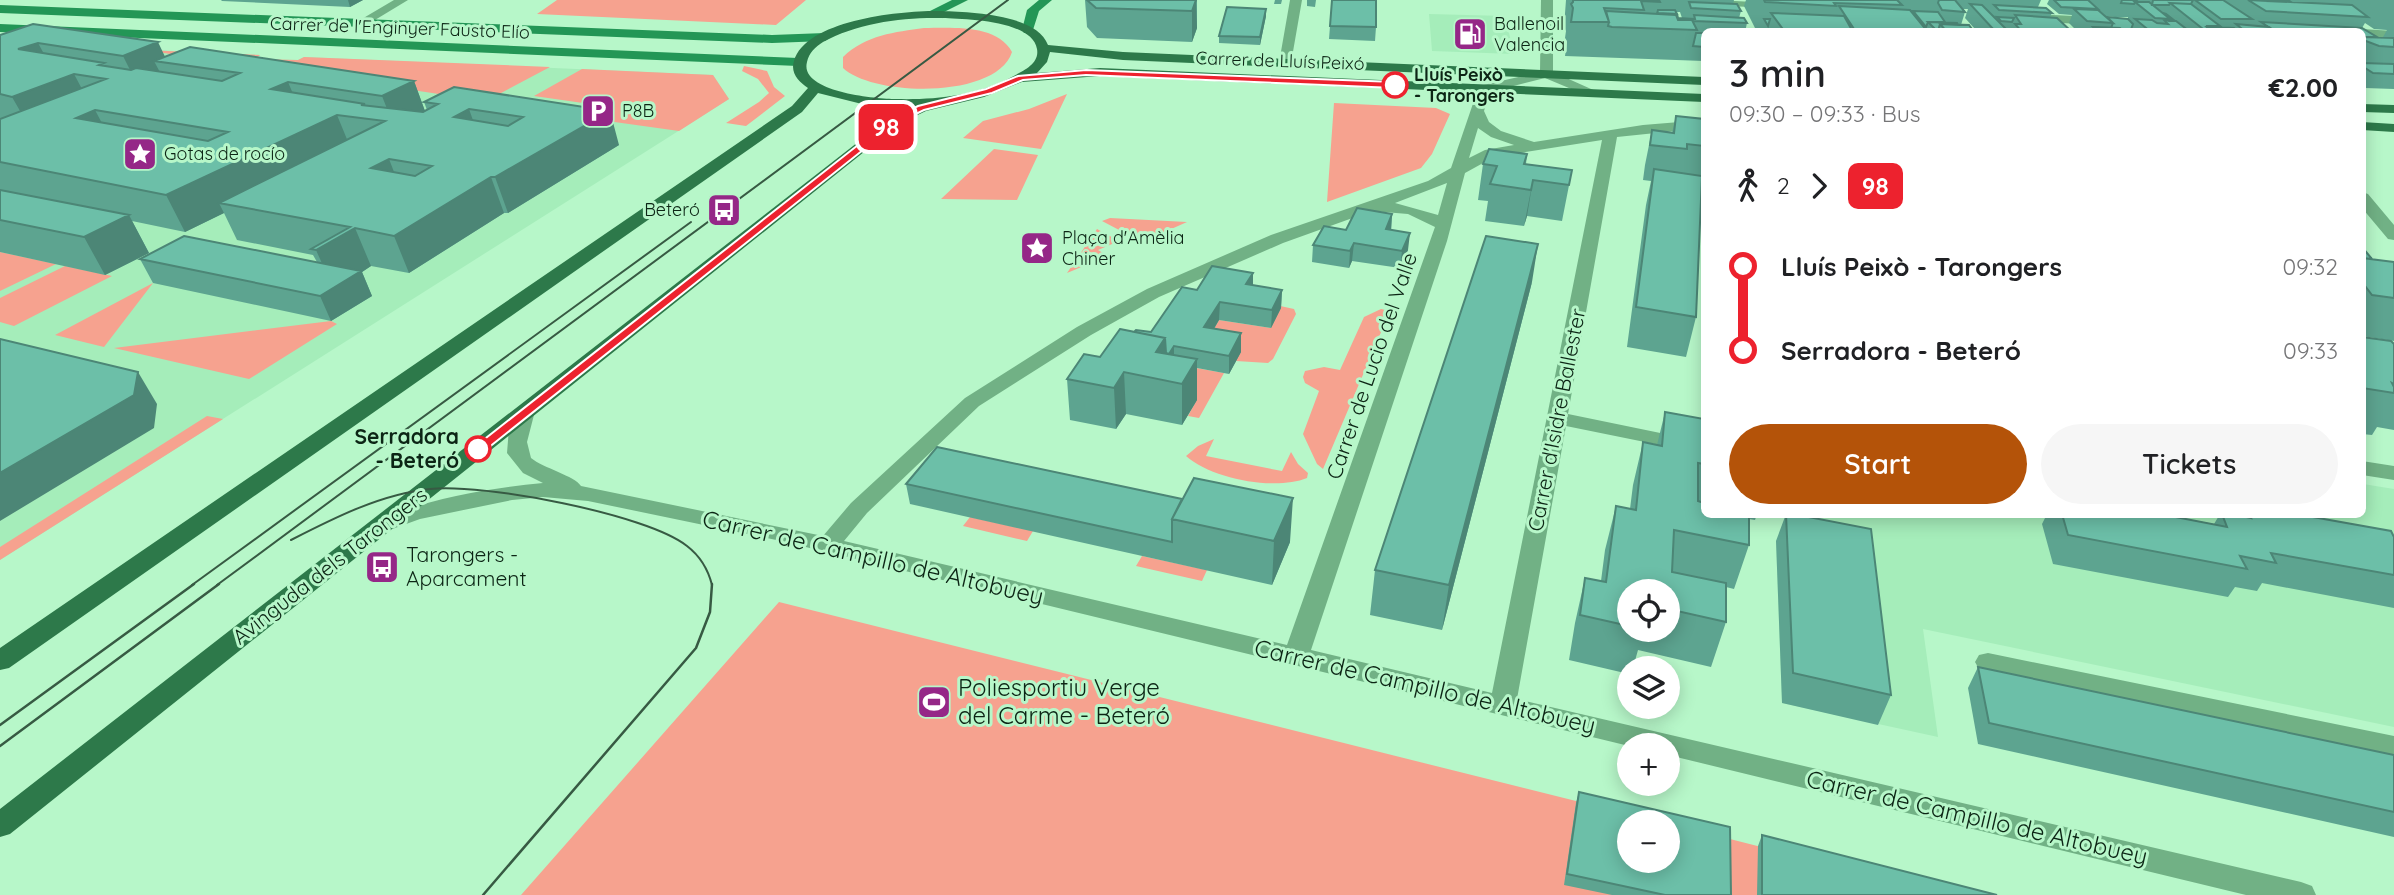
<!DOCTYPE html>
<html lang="en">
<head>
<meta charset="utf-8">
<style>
  body { margin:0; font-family:Quicksand,sans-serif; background:#f6f6f6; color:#202124; height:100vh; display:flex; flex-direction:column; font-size:26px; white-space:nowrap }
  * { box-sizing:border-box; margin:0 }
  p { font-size:23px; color:#757577 }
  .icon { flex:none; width:38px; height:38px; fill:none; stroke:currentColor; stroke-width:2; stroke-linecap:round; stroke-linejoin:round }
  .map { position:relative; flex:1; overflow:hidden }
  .panel { position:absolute; left:1701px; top:28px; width:665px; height:490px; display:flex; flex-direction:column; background:#fff; border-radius:10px; box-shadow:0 4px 18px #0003 }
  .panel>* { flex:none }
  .badge { padding:0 14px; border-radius:10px; font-size:24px; line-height:46px }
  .buttons { position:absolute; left:1617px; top:579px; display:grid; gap:14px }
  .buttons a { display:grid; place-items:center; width:63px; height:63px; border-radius:50%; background:#fff; box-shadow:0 4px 18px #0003; font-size:35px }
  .map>.badge { position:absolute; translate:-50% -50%; box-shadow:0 0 0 4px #fff }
  .legs { display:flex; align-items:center; gap:10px; height:77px; padding:0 28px; font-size:23px }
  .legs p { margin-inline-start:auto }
  .summary { display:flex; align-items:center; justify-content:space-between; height:119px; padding:0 28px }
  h1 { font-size:38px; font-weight:600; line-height:52px }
  .button { display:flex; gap:14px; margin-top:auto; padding:14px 28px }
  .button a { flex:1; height:80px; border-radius:42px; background:#b45309; color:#fff; font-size:28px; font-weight:600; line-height:80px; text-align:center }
  .button a+a { background:#f6f6f6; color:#202124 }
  ul { padding:0 28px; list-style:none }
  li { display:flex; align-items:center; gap:24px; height:84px; font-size:26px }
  li i { display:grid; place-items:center; width:10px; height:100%; margin:0 9px; background:currentColor }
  li i::after { content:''; width:18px; height:18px; margin:-9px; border:5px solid; border-radius:50%; background:#fff }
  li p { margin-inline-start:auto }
  li:first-child i { background:linear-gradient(#0000 50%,currentColor 0) }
  li:last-child i { background:linear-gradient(currentColor 50%,#0000 0) }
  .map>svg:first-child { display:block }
</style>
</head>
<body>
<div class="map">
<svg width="2394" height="895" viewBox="0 0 2394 895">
  <rect width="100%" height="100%" fill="#b7f7c9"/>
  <!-- built -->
  <path fill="#a5edba" d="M1429 14 1505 16 1514 54 1432 51Z
    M0 43 260 55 255 59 298 60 304 57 713 75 729 99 0 560Z
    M2363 484 2394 489V727L1923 629 1938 737 1782 703 1776 541 1791 515 2362 514Z"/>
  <!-- green -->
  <path fill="#f6a28f" d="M557 0H806L776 25 537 14Z
    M924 28C952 28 997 24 1012 52 997 99 874 97 843 68V57C866 35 895 32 924 28Z
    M144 50 260 55 255 59 298 60 304 57 550 67 486 101Z
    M744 66 767 71 774 87 785 96 746 126 726 123 759 102 769 93 758 79 742 71Z
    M582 69 713 75 729 99 679 131 593 119 588 117 604 106 534 96Z
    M1067 94 1041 149 963 138 983 121 1029 109Z
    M1334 103 1436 108 1450 114 1432 154 1421 168 1327 202Z
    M994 149 1038 155 1017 200 941 199Z
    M1110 218 1187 222 1142 242 1102 221Z
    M1097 229 1119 241 1098 250 1108 256 1067 273Z
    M0 252 56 264 0 291Z
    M65 266 112 276 14 326 0 322V298Z
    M153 283 104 347 55 335Z
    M1257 301 1294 309 1296 314 1273 359 1268 363 1236 361 1240 352 1204 345 1219 320 1271 328Z
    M1381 309 1390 311 1323 469 1317 464 1303 434 1319 391 1305 383 1303 377 1305 371 1324 367 1340 370 1364 317Z
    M331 321 337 324 249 379 114 348Z
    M1174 364 1224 373 1199 418 1188 416 1196 401Z
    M207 416 223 419 0 560V547Z
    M1214 439 1206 456 1282 471 1291 452 1298 464 1308 473 1307 478C1275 491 1212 479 1186 456L1198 446Z
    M970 517 1033 531 1027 541 963 526Z
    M1142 556 1207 570 1202 581 1136 566Z
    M779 602 1660 822H1629V861H1668L1726 838 1948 895H521Z"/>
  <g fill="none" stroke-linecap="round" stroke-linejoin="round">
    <!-- street -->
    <path fill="#71b185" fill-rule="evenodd" d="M394 0H408L365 26 355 23Z
      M1290 0H1302L1291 63 1285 67 1279 63Z
      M1541 0H1553V72L1600 93 1593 97 1588 96 1545 78 1490 92 1484 111 1489 122 1501 131 1534 142 1643 125 1704 120V128L1617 137 1568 414 1704 442V454L1566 426 1517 699 2301 882 2312 886 2316 895H2246L1668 755V746H1629L781 541 588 501 543 497 512 500 420 519 384 532 376 530 373 525 376 520C428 499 487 488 543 483L523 473 507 453 509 428 518 407H532L535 411 527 442 531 458C543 468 575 476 581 486L823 536 851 503 965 398 1077 327 1147 289 1271 235 1428 181 1451 168 1479 86 1540 72ZM1478 128 1491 137 1514 145 1485 150 1469 158ZM1602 140 1492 693 1311 650 1447 241 1465 173 1494 157ZM1447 183 1438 215 1395 203ZM1372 211 1408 214 1435 227 1287 645 844 541 867 513 979 406 1091 335 1159 297 1283 243Z
      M1659 0C1681 0 1764 0 1777 5L1771 8 1665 3Z
      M2030 14 2096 17 2102 21 2096 25 2026 21 2024 18Z
      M2362 29 2394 31V39L2362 37V32H2357Z
      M2362 192 2368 194 2394 225V240L2388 239 2362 208Z
      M2362 461 2394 466V480L2362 475Z
      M1988 653 2394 736V758L1979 669 1975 662 1979 655Z"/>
    <!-- secondary -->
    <path fill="#239656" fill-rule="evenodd" d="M952 0H968L934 17 924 14Z
      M1039 0H1052L1039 11 1032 33H1024L1022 30 1027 10Z
      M0 5 772 35 825 33 831 37 825 41 772 43 0 13Z
      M0 24 798 58 804 62 798 66 0 32Z"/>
    <!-- primary -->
    <path fill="#2d794a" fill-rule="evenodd" d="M942 11C969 12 1037 14 1048 45L1123 52 1704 77V85L1123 60 1050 52 1047 62 1037 73 1100 68 1704 94V102L1100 76 1022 82 984 97 926 111 899 124 10 834 0 837V809L889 118 912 107 866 105 818 93 802 112 9 668 0 670V648L792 106 808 88C799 82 790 73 794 61 806 19 905 10 942 11ZM942 18C965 19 1032 20 1037 49 1040 65 1020 72 1010 78 975 96 934 100 896 99 876 99 799 92 807 62 809 53 815 47 823 42 857 23 903 17 942 18Z
      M2362 104 2394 105V113L2362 112Z
      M2362 122 2394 124V132L2362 130Z"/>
    <!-- tram-far1 -->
    <path stroke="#375a43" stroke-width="2" d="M291 540C334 518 381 494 430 489 482 483 647 514 687 546 700 556 708 569 712 585
      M192 585 691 222
      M217 585 1008 0"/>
    <!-- tram -->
    <path stroke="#375a43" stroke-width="2.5" d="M0 725 194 584
      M0 746 219 584
      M483 895 696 648 710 612 712 584"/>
  </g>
  <!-- wall -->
  <path fill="#5da490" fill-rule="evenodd" d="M221 0H363L350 7 222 1Z
    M1085 0H1197V28L1192 42 1097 38 1087 27Z
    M1275 0H1282L1281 4H1274Z
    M1307 0H1316L1315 7 1307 6Z
    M1332 0 1376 27 1375 41 1329 39Z
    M1566 0H1734L1733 4 1741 11 1739 18 1747 23 1745 32H1704V61L1565 56 1567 42 1565 38 1566 31 1564 27ZM1676 12H1680L1682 18H1678Z
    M1746 0H2041L2038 7 2052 13 2050 17 2072 32H2011L2010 29H2005L2009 32H1757L1744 6ZM1963 9H1968L1965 18 1975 29 1961 25 1965 12Z
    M2049 0H2394V89L2365 88 2362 86V32H2078L2069 23 2072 15 2059 14 2047 4ZM2105 16 2115 17H2128V19L2107 17ZM2365 23 2374 29 2387 30 2383 37H2377L2362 28Z
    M1266 16 1260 45 1219 43V36Z
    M0 35 165 57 414 81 425 111 427 110 424 102 454 87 619 145 508 213H504L409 273 371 266 362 272 372 296 331 321 153 283 140 259 317 262 313 255 237 240 224 213 185 232 132 221 149 253 105 275 0 252Z
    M1676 116 1704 119V182H1702L1696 317 1686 357 1627 347 1646 205 1651 181 1643 180 1645 165 1652 130 1672 133Z
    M1527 154 1526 164 1572 170 1562 221 1527 216 1524 226 1485 221 1488 201 1478 200 1483 164Z
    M1392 214 1391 230 1408 250 1400 268 1352 261 1349 268 1312 262 1313 245Z
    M2362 247 2372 259 2394 262V341L2362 336Z
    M1253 273V285L1282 290 1281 308 1271 328 1219 320 1214 329 1241 333V352L1229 374 1197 368V400L1182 425 1126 414 1116 429 1070 420 1067 379 1100 357 1134 332H1151L1197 290Z
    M1532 282 1442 630 1370 615 1375 570Z
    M2362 337 2394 344V430L2377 427 2372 435 2362 434Z
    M1665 412 1704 419V514H1757L1755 520 1749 519V545L1734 589 1726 587V622L1711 667 1638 650 1633 668H1629V674L1569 660 1575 623 1585 578 1601 581 1605 550 1616 506 1630 509 1633 485 1643 442 1657 445ZM1629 592H1668V630H1629Z
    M937 447 1290 542 1272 585 910 504 906 484Z
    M1786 514H1793L1891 695 1878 725 1782 703 1776 541Z
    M2047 514H2160L2214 524 2220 514 2239 516 2240 514H2296L2394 537V608L2262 583 2257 591 2235 587 2228 597 2053 564 2042 524Z
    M1978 667 2394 755V837L1978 744 1968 688Z
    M1579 792 1731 895H1612L1564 885 1576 803Z
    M1762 835 1997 895H1757L1758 846Z"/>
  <!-- shaded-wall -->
  <path fill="#4c8676" d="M348 0H363L350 7Z
    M1196 0 1197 28 1192 42V11Z
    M1266 9V16L1260 45V37Z
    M158 42 168 63 154 61 163 78 139 88 123 56Z
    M38 43 55 74 18 49Z
    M74 74 91 106 31 130 12 97Z
    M414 81 426 114 395 129 382 96Z
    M288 82 302 115 271 89Z
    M469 109 481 143 454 117Z
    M95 110 113 144 76 118Z
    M610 111 619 145 508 213 495 177Z
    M337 115 351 149 219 203 224 213 185 232 166 195Z
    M389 159 403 195 371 168Z
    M491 177 504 213 409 273 394 236Z
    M1533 180 1527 216 1524 226 1531 190Z
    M1392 214 1391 231 1386 229Z
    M129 215 149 253 105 275 84 237Z
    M355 228 371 266 362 272 372 296 331 321 320 296 333 288 316 250Z
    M1410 233 1408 250 1400 268 1402 251Z
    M1354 243 1352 261 1349 268 1350 251Z
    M1538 244 1532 282 1442 630 1449 585Z
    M1253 273V290L1246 284Z
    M1282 290 1281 308 1271 328 1272 310Z
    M1220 302 1219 320 1204 345V327Z
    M1241 333V352L1229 374V356Z
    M1165 338 1174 346V364L1156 352Z
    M1197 359V400L1182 425V384Z
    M138 372 157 404 154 428 0 521V473Z
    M1124 372 1126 414 1116 429 1114 388Z
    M1293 498 1290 542 1272 585 1274 541Z"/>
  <!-- building -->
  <path fill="#6cbfa8" stroke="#4c8676" stroke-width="2" fill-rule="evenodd" d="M1087 0H1196L1192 11 1096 8Z
    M1332 0H1376V27L1330 26Z
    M1573 0H1659L1660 2 1641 1 1644 10 1604 8 1609 22H1571L1573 8 1571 4 1573 2Z
    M1764 0H1897L1902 5 1834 3 1836 6 1765 2Z
    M1939 0H1955L1965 12 1942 10 1938 3Z
    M2054 0H2088L2098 9 2061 7Z
    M2122 0H2136L2138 2H2135L2134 4 2121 3Z
    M2153 0H2193L2191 4 2170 3 2169 5H2152Z
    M2195 0H2223L2252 19H2221Z
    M2248 0 2352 5 2368 17 2266 11Z
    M2265 0H2288L2291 2 2266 1Z
    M1689 2 1737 4 1741 11 1691 8Z
    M2135 2H2149L2170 19 2155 18Z
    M2170 3 2191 4 2220 26H2206L2208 27 2206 29H2203Z
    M1970 4 1982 5 2007 30H1994Z
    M1994 5 2046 8 2052 13 1999 10Z
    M1839 6 1910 10 1928 32H1856Z
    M1227 7 1266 9 1260 37 1219 36Z
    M2074 9 2098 10 2113 23 2087 21Z
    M1658 10H1675L1677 14H1657Z
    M1606 11 1676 15 1678 20H1692L1697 30 1612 27 1608 26 1609 22Z
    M1913 11 1938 12 1945 22H1928L1926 27Z
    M1658 13 1677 14 1678 18 1695 19 1694 15 1744 18 1747 23 1693 21 1692 20H1678L1676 15Z
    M1771 13 1844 16 1853 32H1785Z
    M2163 13 2166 14 2175 21H2169L2170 19Z
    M2015 15 2057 18 2072 32H2022L2015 24H2021Z
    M1997 17 2014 18 2012 22 2001 21Z
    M2107 17 2128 19 2133 24 2130 32H2124L2120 28H2111L2113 23Z
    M1764 19H1770L1768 26Z
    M2135 19 2152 20 2157 23 2168 24 2164 20 2176 21 2189 31 2194 32H2151Z
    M1928 22 1957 23 1958 25 1940 24 1938 31H1937Z
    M2261 22 2362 28 2377 37H2362V32H2276Z
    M33 24 158 42 123 56 38 43 18 49 104 63 99 65 131 70 136 68 222 81 240 73 154 61 190 47 414 81 382 96 288 82 271 89 365 104 361 105 423 112 438 104 424 102 454 87 610 111 495 177H491L394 236 355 228 316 250 311 249 350 227 219 203 385 121 337 115 166 195 0 162V119L106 79 74 74 12 97 0 94V35ZM469 109 523 117 508 126 454 117ZM95 110 228 132 208 141 76 118ZM389 159 432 166 415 176 371 168Z
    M1940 24 1969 25 1974 32H1947Z
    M2236 24 2269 27 2276 32H2246Z
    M2093 27 2120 28 2124 32H2098Z
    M2207 27 2234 28 2238 32H2213Z
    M1972 29 2008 30 2009 32H1974Z
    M1696 33H1704V47L1693 46Z
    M2362 37 2394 38V47L2379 46 2366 41H2362Z
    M2362 63 2394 64V74L2373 73 2362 66Z
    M1676 116 1704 119V146L1687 144V149L1650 145 1652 130 1674 133Z
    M1489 149 1527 154 1524 164 1572 170 1569 185 1533 180 1531 190 1490 184 1497 166 1483 164Z
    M1654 169 1702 176 1696 317 1636 307Z
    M0 190 129 215 84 237 0 220Z
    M1357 208 1392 214 1386 229 1410 233 1402 251 1354 243 1350 251 1313 245 1324 226 1346 230Z
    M184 236 361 271 320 296 140 259Z
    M1486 236 1538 244 1449 585 1375 570Z
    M2362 247 2372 259 2362 258Z
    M2362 258 2394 262V298L2372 295 2362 282Z
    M1212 266 1253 273 1246 284 1282 290 1272 310 1220 302 1204 327 1241 333 1229 356 1174 346 1169 354 1166 353 1165 338 1134 332 1136 330 1151 332 1182 287 1197 290Z
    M1120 329 1165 338 1156 352 1197 359 1182 384 1124 372 1114 388 1067 379 1084 354 1100 357Z
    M2362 337 2391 341 2394 344V384L2392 383 2394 387V393L2362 388Z
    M0 339 138 372 134 395 0 473Z
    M1665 412 1704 419V464L1698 463V501L1704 503V514H1749V545L1674 530 1672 572 1726 583V622L1668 609V592H1629V626L1580 615 1585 578 1606 582 1616 506 1636 510 1643 442 1662 446Z
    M937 447 1182 499 1172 519V542L906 484Z
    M1194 478 1293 498 1274 541 1172 519Z
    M1786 514H1793L1871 529 1891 695 1793 673Z
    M2062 514H2160L2227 527 2222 514H2233L2251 518 2249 514H2296L2391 531 2394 537V575L2271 553 2276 563 2240 556 2247 569 2068 535Z
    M1978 667 2394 755V812L1989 723Z
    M1579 792 1730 827 1731 895H1665L1567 874ZM1629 822H1668V861H1629Z
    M1762 835 1997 895H1762Z"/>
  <!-- line-1 -->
  <path fill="#ed222e" stroke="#fff" stroke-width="2" d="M1086 70 1395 82 1400 85 1395 88 1086 75 1023 80 992 93 924 110 897 123 483 452H474L472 449 891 119 918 106 986 89 1018 76Z"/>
  <!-- icons -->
  <defs>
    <g id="fuel-square" transform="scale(1.75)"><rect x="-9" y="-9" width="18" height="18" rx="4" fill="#952787" stroke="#b7f7c9"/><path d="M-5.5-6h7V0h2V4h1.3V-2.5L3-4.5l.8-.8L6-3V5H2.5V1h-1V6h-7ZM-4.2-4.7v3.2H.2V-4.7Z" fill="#fff"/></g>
    <g id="parking-square" transform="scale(1.75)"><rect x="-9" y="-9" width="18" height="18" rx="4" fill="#952787" stroke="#b7f7c9"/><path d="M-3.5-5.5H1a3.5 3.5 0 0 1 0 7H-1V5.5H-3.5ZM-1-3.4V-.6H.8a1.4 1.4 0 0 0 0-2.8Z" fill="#fff"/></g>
    <g id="sight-square" transform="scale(1.75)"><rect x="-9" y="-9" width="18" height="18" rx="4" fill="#952787" stroke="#b7f7c9"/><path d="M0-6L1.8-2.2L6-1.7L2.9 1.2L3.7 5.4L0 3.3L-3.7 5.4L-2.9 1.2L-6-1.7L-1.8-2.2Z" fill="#fff"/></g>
    <g id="bus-square" transform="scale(1.75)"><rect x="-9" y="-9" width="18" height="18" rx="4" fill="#952787" stroke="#b7f7c9"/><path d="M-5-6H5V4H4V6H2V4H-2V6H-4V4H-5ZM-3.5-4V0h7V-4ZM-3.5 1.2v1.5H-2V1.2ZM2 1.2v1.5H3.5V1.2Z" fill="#fff"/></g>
    <g id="stadium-square" transform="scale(1.75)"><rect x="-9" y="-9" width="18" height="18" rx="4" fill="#952787" stroke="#b7f7c9"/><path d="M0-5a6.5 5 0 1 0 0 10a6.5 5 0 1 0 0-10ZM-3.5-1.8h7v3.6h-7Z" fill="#fff"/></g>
  </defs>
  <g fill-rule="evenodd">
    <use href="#fuel-square" x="1470" y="34"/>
    <use href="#parking-square" x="598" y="111"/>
    <use href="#sight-square" x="140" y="154"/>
    <use href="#bus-square" x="724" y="210"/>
    <use href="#sight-square" x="1037" y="248"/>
    <use href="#bus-square" x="382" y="567"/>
    <use href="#stadium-square" x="934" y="702"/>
  </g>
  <!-- markers -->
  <g fill="#fff" stroke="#ed222e" stroke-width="3.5">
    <circle cx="1395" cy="85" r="12"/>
    <circle cx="478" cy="449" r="12"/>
  </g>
  <g text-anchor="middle" stroke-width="6" stroke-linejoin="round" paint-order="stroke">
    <!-- far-poi labels -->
    <g font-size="18" fill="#0c2515" stroke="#b7f7c9" text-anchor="start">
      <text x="1494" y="30">Ballenoil<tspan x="1494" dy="21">Valencia</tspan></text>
      <text x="622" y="117">P8B</text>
      <text x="164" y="160">Gotas de rocío</text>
      <text x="700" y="216" text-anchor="end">Beteró</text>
      <text x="1062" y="244">Plaça d'Amèlia<tspan x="1062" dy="21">Chiner</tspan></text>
    </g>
    <!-- far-street labels -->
    <g font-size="18" fill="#0c2515" stroke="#b7f7c9">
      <text transform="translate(400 28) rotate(2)" y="6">Carrer de l'Enginyer Fausto Elío</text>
      <text transform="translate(1280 61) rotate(2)" y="6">Carrer de Lluís Peixó</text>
    </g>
    <!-- far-stop labels -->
    <g font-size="18" font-weight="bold" fill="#0c2515" stroke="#b7f7c9" text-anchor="start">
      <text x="1414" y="81">Lluís Peixò<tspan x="1414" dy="21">- Tarongers</tspan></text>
    </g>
    <!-- street labels -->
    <g font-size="21" fill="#0c2515" stroke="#b7f7c9">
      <text transform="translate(1372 366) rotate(-71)" y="7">Carrer de Lucio del Valle</text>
      <text transform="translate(1557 420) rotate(-79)" y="7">Carrer d'Isidre Ballester</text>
      <text transform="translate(330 566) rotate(-38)" y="7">Avinguda dels Tarongers</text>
    </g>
    <!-- stop labels -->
    <g font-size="21" font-weight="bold" fill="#0c2515" stroke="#b7f7c9" text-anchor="end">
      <text x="459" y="444">Serradora<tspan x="459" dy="24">- Beteró</tspan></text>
    </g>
    <!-- poi labels -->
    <g font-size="21" fill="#0c2515" stroke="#b7f7c9" text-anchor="start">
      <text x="406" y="562">Tarongers -<tspan x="406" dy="24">Aparcament</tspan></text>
    </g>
    <!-- near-street labels -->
    <g font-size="24" fill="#0c2515" stroke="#b7f7c9">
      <text transform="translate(873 558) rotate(13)" y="8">Carrer de Campillo de Altobuey</text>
      <text transform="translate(1425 687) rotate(13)" y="8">Carrer de Campillo de Altobuey</text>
      <text transform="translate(1977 818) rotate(13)" y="8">Carrer de Campillo de Altobuey</text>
    </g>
    <!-- near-poi labels -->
    <g font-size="24" fill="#0c2515" stroke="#b7f7c9" text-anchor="start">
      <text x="958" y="696">Poliesportiu Verge<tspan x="958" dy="28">del Carme - Beteró</tspan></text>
    </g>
  </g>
</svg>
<div class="buttons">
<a><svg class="icon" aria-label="locate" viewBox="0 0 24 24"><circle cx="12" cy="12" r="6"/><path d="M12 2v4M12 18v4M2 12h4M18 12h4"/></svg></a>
<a><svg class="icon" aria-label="layers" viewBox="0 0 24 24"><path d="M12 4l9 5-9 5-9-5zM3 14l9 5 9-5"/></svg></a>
<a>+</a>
<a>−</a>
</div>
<b class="badge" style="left:886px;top:127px;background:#ed222e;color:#fff">98</b>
<section class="panel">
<div class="summary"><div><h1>3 min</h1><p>09:30 – 09:33 · Bus</p></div><b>€2.00</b></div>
<div class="legs"><svg class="icon" aria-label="walk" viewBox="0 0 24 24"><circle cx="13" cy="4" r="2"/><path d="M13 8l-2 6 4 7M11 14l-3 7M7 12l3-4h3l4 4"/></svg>2<svg class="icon" aria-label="forward" viewBox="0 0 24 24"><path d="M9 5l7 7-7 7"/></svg><b class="badge" style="background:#ed222e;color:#fff">98</b></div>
<ul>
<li><i style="color:#ed222e"></i><b>Lluís Peixò - Tarongers</b><p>09:32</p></li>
<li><i style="color:#ed222e"></i><b>Serradora - Beteró</b><p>09:33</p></li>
</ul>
<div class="button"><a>Start</a><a>Tickets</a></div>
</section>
</div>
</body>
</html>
